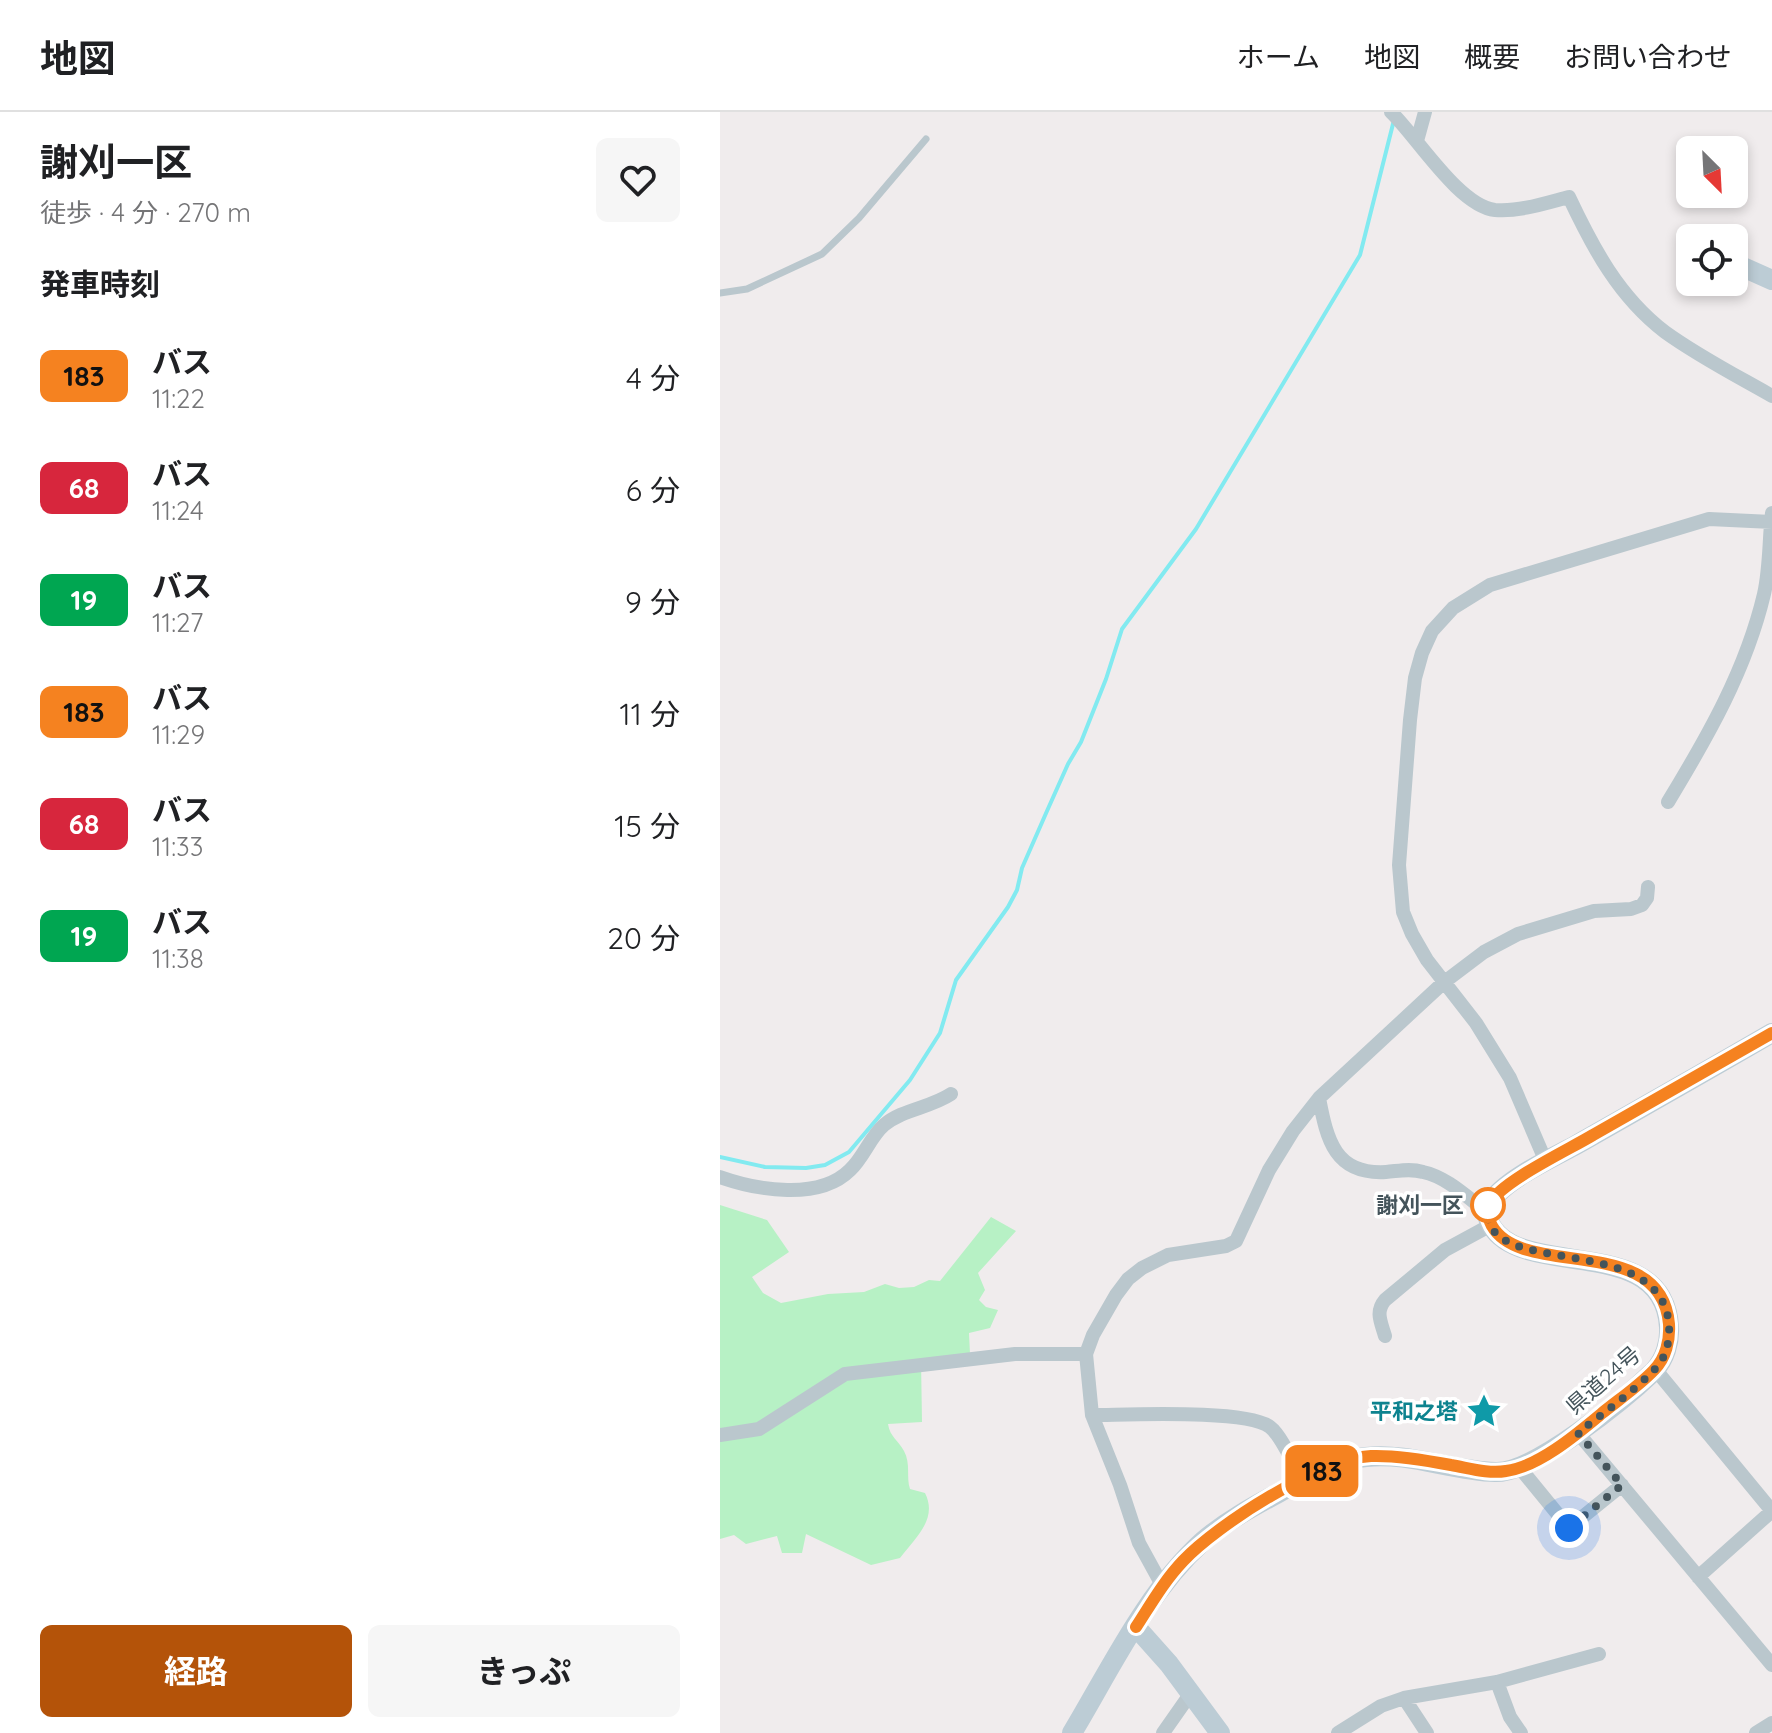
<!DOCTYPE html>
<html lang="ja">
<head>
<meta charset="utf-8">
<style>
  body { margin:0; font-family:Quicksand,"Noto Sans JP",sans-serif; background:#f6f6f6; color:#202124; height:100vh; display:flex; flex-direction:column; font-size:30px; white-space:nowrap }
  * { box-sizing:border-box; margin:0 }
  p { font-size:26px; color:#757577 }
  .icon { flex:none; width:44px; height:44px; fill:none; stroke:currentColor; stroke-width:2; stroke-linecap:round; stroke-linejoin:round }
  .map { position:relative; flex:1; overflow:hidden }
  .sheet { display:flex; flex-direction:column; background:#fff; width:720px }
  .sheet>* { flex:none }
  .badge { padding:0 16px; border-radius:12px; font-size:28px; line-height:52px }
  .needle { width:52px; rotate:156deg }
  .tools { position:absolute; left:956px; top:24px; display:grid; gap:16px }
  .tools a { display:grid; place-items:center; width:72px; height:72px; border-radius:12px; background:#fff; box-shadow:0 4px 12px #0003; font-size:40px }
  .you { position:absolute; width:40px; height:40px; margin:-20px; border:6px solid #fff; border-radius:50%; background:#1a73e8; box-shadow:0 0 0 12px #1a73e833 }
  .map>.badge { position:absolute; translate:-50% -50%; box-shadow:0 0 0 4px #fff }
  h2 { padding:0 40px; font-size:30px; line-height:72px }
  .round { display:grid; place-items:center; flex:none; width:84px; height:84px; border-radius:12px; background:#f6f6f6 }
  .overview { display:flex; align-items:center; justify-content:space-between; height:136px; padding:0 40px }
  h1 { font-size:38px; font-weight:700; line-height:60px }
  .button { display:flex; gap:16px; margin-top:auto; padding:16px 40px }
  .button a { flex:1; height:92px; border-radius:12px; background:#b45309; color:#fff; font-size:32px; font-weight:700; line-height:92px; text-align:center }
  .button a+a { background:#f6f6f6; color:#202124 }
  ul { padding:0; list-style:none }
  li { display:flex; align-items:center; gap:24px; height:112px; padding:0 40px }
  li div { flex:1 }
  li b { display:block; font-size:30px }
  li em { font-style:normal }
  li .badge { min-width:88px; font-weight:700; text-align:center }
  header { display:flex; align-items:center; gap:48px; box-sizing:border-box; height:112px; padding:0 40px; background:#fff; border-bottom:2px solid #e0e0e0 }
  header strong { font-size:38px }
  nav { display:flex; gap:44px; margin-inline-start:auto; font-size:28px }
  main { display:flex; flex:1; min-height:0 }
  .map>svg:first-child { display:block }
</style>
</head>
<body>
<header>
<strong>地図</strong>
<nav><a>ホーム</a><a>地図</a><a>概要</a><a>お問い合わせ</a></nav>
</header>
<main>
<section class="sheet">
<div class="overview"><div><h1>謝刈一区</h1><p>徒歩 · 4 分 · 270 m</p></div><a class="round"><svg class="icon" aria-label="heart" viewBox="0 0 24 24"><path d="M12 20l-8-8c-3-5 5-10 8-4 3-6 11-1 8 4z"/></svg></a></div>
<h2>発車時刻</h2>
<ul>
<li><span class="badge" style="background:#f58220;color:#111">183</span><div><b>バス</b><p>11:22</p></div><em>4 分</em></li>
<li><span class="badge" style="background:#d7263d;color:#fff">68</span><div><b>バス</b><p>11:24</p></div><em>6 分</em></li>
<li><span class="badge" style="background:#00a651;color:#fff">19</span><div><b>バス</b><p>11:27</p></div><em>9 分</em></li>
<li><span class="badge" style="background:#f58220;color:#111">183</span><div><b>バス</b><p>11:29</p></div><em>11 分</em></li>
<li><span class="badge" style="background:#d7263d;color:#fff">68</span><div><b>バス</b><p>11:33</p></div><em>15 分</em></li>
<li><span class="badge" style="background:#00a651;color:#fff">19</span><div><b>バス</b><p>11:38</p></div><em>20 分</em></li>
</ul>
<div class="button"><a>経路</a><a>きっぷ</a></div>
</section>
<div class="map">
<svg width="1052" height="1621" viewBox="0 0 1052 1621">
  <rect width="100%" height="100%" fill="#f0eced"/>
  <!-- green -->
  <path fill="#b7f1c5" d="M0 1093 47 1108 69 1140 32 1165 43 1181 61 1191 108 1182 144 1180 165 1172 179 1176 194 1175 209 1168 220 1169 271 1105 296 1119 258 1161 265 1178 259 1188 266 1195 278 1198 270 1216 249 1221 250 1242 201 1248 202 1310 168 1312C170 1325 178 1328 184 1339 191 1352 186 1365 190 1377L205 1381C218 1407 196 1425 180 1446L151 1453 86 1422 82 1441H62L57 1424 26 1432 14 1423 0 1427Z"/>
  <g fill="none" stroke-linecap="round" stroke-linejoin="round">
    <!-- stream -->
    <path stroke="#82eaf0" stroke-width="4" d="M0 1045 45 1055 86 1056 105 1053 129 1040 190 968 220 921 236 868 288 795 297 778 302 756 327 699 348 652 361 630 386 567 402 517 476 417 640 143 674 8"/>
    <!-- lane -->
    <path stroke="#bac7cd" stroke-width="7" d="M0 181 27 177 102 142 139 106 206 27"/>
    <!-- street -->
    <path stroke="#bac7cd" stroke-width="14" d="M671 0C697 25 739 94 775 98 799 100 826 91 849 85 873 136 899 185 945 220 978 244 1017 264 1052 284
      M697 29 705 0
      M948 690C988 624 1026 558 1044 482 1050 456 1049 427 1052 401
      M599 986C607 1028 615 1063 666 1060 679 1059 690 1056 703 1060 727 1065 748 1086 767 1100
      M826 1050 790 966 756 911 707 848 692 822 683 800 679 753 690 608 695 566 702 541 712 519 733 496 770 473 989 407 1052 410
      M0 1065C37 1078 99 1089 130 1058 144 1045 150 1025 164 1013 183 997 210 996 231 982
      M665 1224C661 1210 655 1200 665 1188L725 1138 771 1113
      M935 1257 1052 1399
      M372 1303C406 1303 527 1297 550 1315 562 1324 574 1354 582 1368
      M858 1321 1052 1553
      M0 1323 39 1317 125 1262 295 1242H366
      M800 1356 849 1416 902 1373
      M978 1465 1052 1399
      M442 1473 419 1431 400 1373 372 1303 366 1242 373 1223 396 1183 408 1167 422 1156 448 1143 506 1134 516 1129 549 1058 573 1019 599 986 723 871 764 840 798 822 874 799 911 797 922 793 927 786 928 775
      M777 1570 790 1605 801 1621
      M684 1586 707 1621
      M443 1621 471 1581
      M618 1621 661 1594 684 1586 777 1570 879 1542
      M1036 1621 1052 1611"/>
    <!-- secondary -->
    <path stroke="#bcccd5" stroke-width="20" d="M966 127 970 129
      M1014 151 1052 168
      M416 1515 449 1552 500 1621
      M352 1621C391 1556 426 1481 483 1429 507 1408 536 1393 564 1378 589 1364 617 1348 646 1345 689 1340 732 1359 775 1360 813 1362 905 1287 934 1259 945 1247 950 1230 949 1215 944 1118 795 1171 769 1109 766 1102 767 1096 771 1090 784 1068 832 1046 856 1033 921 996 987 959 1052 921"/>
  </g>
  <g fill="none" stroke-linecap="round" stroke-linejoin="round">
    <!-- line casing -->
    <g stroke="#fff" stroke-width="18">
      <path id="line" d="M416 1515C431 1492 444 1469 463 1449 498 1412 600 1347 651 1344 677 1343 705 1348 731 1353 749 1356 768 1362 786 1359 818 1355 857 1322 881 1302 898 1288 919 1274 934 1258 946 1246 950 1228 949 1212 941 1120 803 1168 772 1114 768 1106 765 1099 770 1091 782 1069 850 1037 873 1023 933 989 993 955 1052 921"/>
    </g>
    <!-- line -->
    <use href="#line" stroke="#f58220" stroke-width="12"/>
    <!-- walk -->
    <path stroke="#44545b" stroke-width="8" stroke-dasharray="0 14.4" d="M768 1093C756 1171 941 1115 949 1213 950 1229 946 1247 934 1258 912 1281 883 1301 858 1321L902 1373 849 1416"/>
  </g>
  <!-- icons -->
  <defs>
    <g id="sight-bare" transform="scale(2.76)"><path d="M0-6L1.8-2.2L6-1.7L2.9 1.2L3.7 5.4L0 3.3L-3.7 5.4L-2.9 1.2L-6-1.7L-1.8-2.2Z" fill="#0f9aa8" stroke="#fff" stroke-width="2.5" paint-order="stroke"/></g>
  </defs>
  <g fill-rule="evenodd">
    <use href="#sight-bare" x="764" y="1299"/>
  </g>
  <!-- markers -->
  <circle fill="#fff" stroke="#f58220" stroke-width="4" cx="768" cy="1093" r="16"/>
  <g text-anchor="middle" stroke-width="7" stroke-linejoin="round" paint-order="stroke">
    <!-- stop labels -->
    <g font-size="22" font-weight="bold" fill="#44545b" stroke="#fff" text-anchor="end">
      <text x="744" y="1101">謝刈一区</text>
    </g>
    <!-- street labels -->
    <g font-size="22" fill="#44545b" stroke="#fff">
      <text transform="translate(883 1268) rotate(-41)" y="8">県道24号</text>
    </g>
    <!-- culture labels -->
    <g font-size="22" font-weight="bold" fill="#0d838f" stroke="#fff" text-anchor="end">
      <text x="738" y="1307">平和之塔</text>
    </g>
  </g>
</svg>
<div class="tools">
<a><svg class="needle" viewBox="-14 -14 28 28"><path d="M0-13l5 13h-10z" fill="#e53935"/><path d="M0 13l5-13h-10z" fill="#757577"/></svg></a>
<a><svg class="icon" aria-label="locate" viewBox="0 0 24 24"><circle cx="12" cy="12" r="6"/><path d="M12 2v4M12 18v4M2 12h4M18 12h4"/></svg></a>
</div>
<div class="you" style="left:849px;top:1416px"></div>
<b class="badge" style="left:602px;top:1359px;background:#f58220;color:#111">183</b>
</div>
</main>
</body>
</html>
